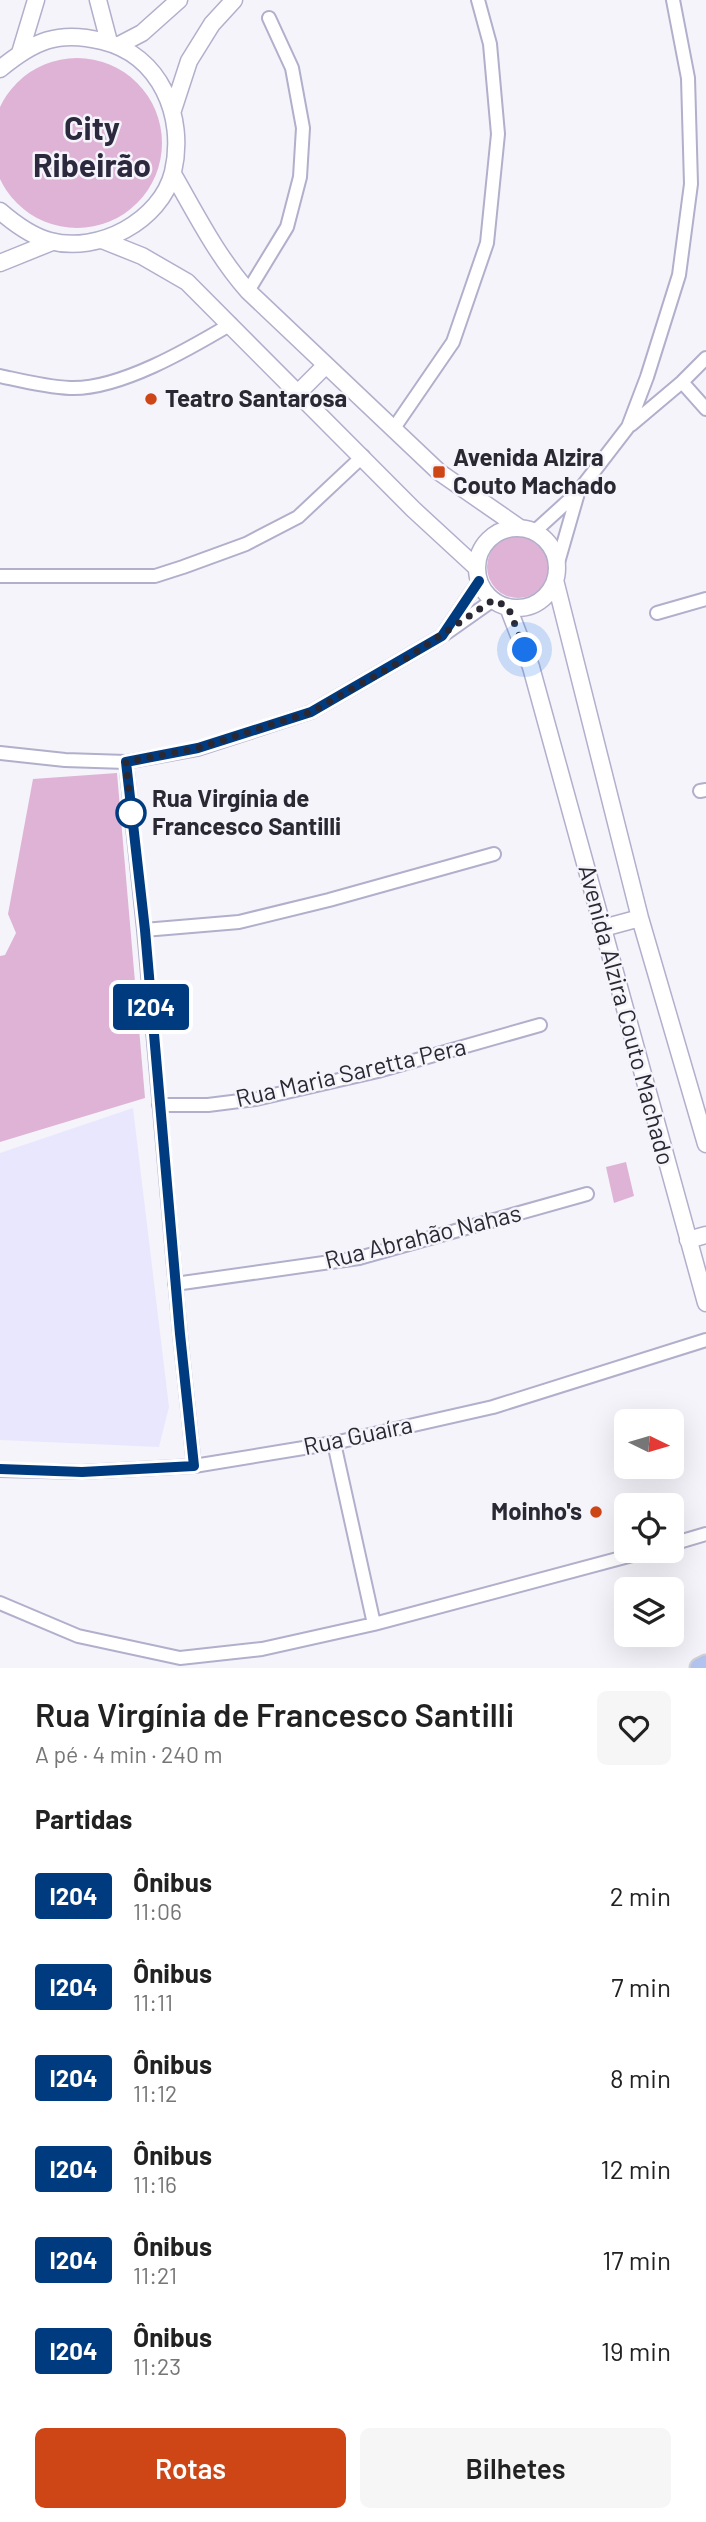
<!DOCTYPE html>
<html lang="pt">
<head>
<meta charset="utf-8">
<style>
  body { margin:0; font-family:Barlow,sans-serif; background:#f6f6f6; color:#222; height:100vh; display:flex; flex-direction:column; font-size:26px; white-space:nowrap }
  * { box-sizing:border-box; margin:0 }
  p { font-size:23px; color:#767676 }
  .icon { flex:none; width:38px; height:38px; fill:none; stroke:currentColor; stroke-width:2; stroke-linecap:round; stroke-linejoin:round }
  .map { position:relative; height:1668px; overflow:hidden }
  .details { display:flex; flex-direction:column; background:#fff; flex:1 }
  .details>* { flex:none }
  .badge { padding:0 14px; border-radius:5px; font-size:24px; line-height:46px }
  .needle { width:46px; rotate:95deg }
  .fabs { position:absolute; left:614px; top:1409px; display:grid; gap:14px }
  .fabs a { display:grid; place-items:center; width:70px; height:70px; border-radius:10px; background:#fff; box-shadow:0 7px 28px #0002; font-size:35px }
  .you { position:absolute; width:35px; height:35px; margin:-18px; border:5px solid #fff; border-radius:50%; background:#1a73e8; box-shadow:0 0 0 10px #1a73e833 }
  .map>.badge { position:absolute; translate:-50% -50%; box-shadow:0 0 0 4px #fff }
  h2 { padding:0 35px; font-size:26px; line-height:63px }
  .round { display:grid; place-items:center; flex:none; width:74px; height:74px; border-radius:10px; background:#f6f6f6 }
  .head { display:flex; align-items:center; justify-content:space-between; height:119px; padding:0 35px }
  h1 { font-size:33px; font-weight:600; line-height:52px }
  .action { display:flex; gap:14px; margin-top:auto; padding:14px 35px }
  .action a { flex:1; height:80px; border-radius:10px; background:#ce4616; color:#fff; font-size:28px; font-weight:600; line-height:80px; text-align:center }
  .action a+a { background:#f6f6f6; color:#222 }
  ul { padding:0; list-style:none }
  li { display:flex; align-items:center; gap:21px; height:91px; padding:0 35px }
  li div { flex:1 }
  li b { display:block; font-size:26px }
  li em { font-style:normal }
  li .badge { min-width:77px; font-weight:700; text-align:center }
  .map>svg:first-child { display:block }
</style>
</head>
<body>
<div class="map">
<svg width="706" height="1668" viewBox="0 0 706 1668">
  <rect width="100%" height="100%" fill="#f5f4fa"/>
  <!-- built -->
  <path fill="#e9e7fd" d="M133 1108 169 1407 159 1447 0 1440V1153Z"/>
  <!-- green -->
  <path fill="#deb3d6" d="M-8 143a85 85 0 1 1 170 0a85 85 0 1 1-170 0Z
    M487 567a31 31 0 1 1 62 0a31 31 0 1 1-62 0Z
    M117 773 145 1098 0 1142V956L5 955 16 933 8 914 33 779Z
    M626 1162 634 1196 614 1203 606 1167Z"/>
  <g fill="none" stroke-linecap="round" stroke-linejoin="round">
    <!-- minor casing -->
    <g stroke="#b1afcb" stroke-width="16">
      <path id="minor" d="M248 291 287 227 300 177 303 128 292 68 269 18
        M0 376C23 381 46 387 70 388 119 390 189 349 231 324
        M682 382 706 409
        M631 425 682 382 706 358
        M394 428 453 342 487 243 498 134 490 44 478 0
        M534 532 578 492 628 427 647 377 679 275 691 184 688 78 673 0
        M557 566 578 493
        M0 576H155L183 567 246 544 298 517 363 456
        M657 613 706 599
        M446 630 479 581
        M0 753 65 760 126 762 198 749 311 712 442 636 493 600
        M126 762 144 930 180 1334 194 1466
        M700 791 706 790
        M144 930 239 922 329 900 494 854
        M159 1105H208L256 1099 378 1071 540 1025
        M175 1284 359 1258 587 1194
        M334 1443 374 1624
        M0 1470 82 1472 194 1466 334 1443 493 1407 706 1340
        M672 1544 706 1534
        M0 1603 78 1636 180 1658 262 1649 374 1624 651 1550"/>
    </g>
    <!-- tertiary casing -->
    <g stroke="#b1afcb" stroke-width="19">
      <path id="tertiary" d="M98 0 109 42
        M119 45 142 33 179 0
        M20 53 36 0
        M0 69C34 41 58 30 102 41 160 55 186 116 173 172 161 221 98 254 50 241 31 236 15 224 0 211
        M173 110 189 61 212 24 234 0
        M173 174C196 214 217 256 248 291L439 472 520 528
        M102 240 142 256 187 282 413 509 477 568
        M0 263 52 242
        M297 394 326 365
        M477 568a40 40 0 1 1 80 0a40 40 0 1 1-80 0Z
        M555 580 640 918 706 1144
        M508 607 531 667 706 1303
        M603 928 640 918
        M688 1240 706 1235"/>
    </g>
    <!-- primary casing -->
    <g stroke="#d0d0d2" stroke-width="23">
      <path id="primary" d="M700 1668 706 1665"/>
    </g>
    <!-- minor -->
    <use href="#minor" stroke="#fff" stroke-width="12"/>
    <!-- tertiary -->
    <use href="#tertiary" stroke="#fff" stroke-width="16"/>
    <!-- primary -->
    <use href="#primary" stroke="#b2c3ef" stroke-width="19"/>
  </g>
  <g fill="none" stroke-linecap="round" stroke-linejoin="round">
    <!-- line casing -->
    <g stroke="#fff" stroke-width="16">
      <path id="line" d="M0 1469 82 1472 194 1466 180 1334 145 930 126 762 198 748 311 712 442 636 479 581"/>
    </g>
    <!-- line -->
    <use href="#line" stroke="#003b80" stroke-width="10"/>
    <!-- walk -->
    <path stroke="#2a2933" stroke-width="7" stroke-dasharray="0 12.6" d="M131 813 126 762 198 748 311 712 410 656 493 600 508 607 525 650"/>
  </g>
  <!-- markers -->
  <g fill="#ce4616" stroke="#f5f4fa" stroke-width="2.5">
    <circle cx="151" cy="399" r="7"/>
    <rect x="432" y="465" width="14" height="14" rx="3.5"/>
    <circle cx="596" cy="1512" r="7"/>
  </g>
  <circle fill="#fff" stroke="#003b80" stroke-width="3.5" cx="131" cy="813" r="14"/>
  <g text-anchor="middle" stroke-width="5" stroke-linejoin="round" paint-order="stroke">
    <!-- poi labels -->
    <g font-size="24" font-weight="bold" fill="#2a2933" stroke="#f5f4fa" text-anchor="start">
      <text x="165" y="407">Teatro Santarosa</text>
      <text x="453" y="466">Avenida Alzira<tspan x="453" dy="28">Couto Machado</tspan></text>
      <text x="582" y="1520" text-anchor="end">Moinho's</text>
    </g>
    <!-- stop labels -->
    <g font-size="24" font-weight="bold" fill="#2a2933" stroke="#f5f4fa" text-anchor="start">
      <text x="152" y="807">Rua Virgínia de<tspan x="152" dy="28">Francesco Santilli</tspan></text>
    </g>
    <!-- street labels -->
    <g font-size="24" fill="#2a2933" stroke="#f5f4fa">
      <text transform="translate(626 1015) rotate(75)" y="8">Avenida Alzira Couto Machado</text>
      <text transform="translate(351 1073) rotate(-13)" y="8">Rua Maria Saretta Pera</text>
      <text transform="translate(423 1237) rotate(-14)" y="8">Rua Abrahão Nahas</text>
      <text transform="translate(358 1436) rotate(-12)" y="8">Rua Guaíra</text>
    </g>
    <!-- district labels -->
    <g font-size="32" font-weight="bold" fill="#2c293f" stroke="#f5f4fa">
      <text x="92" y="140">City<tspan x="92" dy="37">Ribeirão</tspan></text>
    </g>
  </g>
</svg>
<div class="fabs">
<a><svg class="needle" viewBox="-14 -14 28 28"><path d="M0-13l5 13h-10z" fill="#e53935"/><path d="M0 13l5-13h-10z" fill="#767676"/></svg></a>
<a><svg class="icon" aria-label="locate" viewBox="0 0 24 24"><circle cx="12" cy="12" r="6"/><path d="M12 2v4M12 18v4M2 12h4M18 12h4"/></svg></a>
<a><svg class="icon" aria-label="layers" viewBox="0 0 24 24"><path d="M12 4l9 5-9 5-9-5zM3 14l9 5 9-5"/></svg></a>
</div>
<div class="you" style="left:525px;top:650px"></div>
<b class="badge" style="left:151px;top:1007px;background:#003b80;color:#fff">I204</b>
</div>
<section class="details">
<div class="head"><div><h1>Rua Virgínia de Francesco Santilli</h1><p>A pé · 4 min · 240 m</p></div><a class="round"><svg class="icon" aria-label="heart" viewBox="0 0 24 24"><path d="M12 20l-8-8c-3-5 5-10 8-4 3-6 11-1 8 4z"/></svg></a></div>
<h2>Partidas</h2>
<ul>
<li><span class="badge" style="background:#003b80;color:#fff">I204</span><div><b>Ônibus</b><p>11:06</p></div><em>2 min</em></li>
<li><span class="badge" style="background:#003b80;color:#fff">I204</span><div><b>Ônibus</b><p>11:11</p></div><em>7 min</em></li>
<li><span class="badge" style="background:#003b80;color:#fff">I204</span><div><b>Ônibus</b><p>11:12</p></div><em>8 min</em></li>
<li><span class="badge" style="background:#003b80;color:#fff">I204</span><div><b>Ônibus</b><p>11:16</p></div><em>12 min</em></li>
<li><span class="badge" style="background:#003b80;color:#fff">I204</span><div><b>Ônibus</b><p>11:21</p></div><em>17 min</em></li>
<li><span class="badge" style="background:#003b80;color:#fff">I204</span><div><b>Ônibus</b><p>11:23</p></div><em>19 min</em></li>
</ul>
<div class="action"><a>Rotas</a><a>Bilhetes</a></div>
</section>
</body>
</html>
